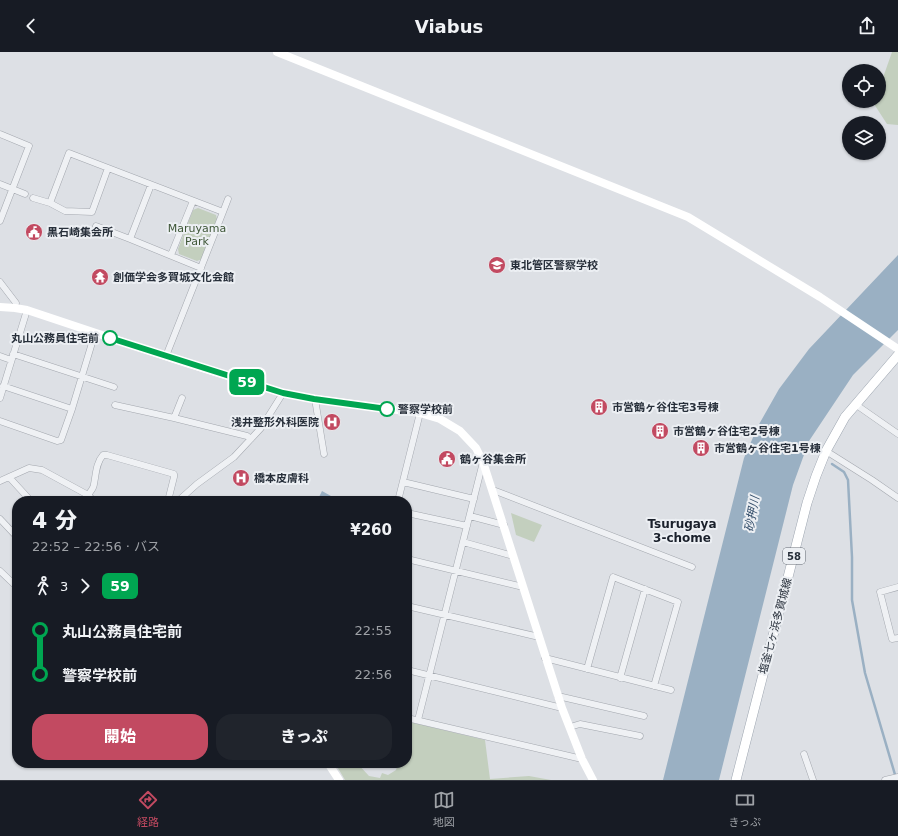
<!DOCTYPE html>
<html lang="ja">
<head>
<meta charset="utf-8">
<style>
  body { margin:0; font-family:"DejaVu Sans","Noto Sans JP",sans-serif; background:#20242c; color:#f1f3f6; height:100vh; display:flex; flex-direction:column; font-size:15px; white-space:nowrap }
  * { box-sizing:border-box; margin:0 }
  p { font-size:13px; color:#9ea1a6 }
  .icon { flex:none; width:22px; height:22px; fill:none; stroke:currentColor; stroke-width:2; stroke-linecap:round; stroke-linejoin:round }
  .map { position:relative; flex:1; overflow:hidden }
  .drawer { position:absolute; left:12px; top:444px; width:400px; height:272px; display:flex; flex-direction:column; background:#171b24; border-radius:16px; box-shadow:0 1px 3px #0004 }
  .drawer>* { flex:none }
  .badge { padding:0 8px; border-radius:6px; font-size:14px; line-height:26px }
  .tools { position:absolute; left:842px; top:12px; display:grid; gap:8px }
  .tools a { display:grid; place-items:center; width:44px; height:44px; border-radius:50%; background:#171b24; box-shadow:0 1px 3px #0004; font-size:20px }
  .map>.badge { position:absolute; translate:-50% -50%; box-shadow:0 0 0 2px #fff }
  .legs { display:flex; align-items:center; gap:6px; height:44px; padding:0 20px; font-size:13px }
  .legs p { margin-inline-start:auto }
  .overview { display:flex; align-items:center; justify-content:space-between; height:68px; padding:0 20px }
  h1 { font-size:22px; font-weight:800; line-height:30px }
  .primary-button { display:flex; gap:8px; margin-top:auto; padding:8px 20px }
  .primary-button a { flex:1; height:46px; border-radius:16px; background:#c24a61; color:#fff; font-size:16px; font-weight:800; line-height:46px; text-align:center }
  .primary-button a+a { background:#20242c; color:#f1f3f6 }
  ul { padding:0 20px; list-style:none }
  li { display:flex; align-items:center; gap:14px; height:44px; font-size:15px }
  li i { display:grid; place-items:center; width:6px; height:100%; margin:0 5px; background:currentColor }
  li i::after { content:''; width:10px; height:10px; margin:-5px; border:3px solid; border-radius:50%; background:#171b24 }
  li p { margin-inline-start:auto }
  li:first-child i { background:linear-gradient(#0000 50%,currentColor 0) }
  li:last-child i { background:linear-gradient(currentColor 50%,#0000 0) }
  header { display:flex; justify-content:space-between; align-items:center; height:52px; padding:0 20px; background:#171b24; font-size:18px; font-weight:800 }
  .dock { display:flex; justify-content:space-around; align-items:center; height:56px; border-top:1px solid #363941; background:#171b24; font-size:11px; color:#9ea1a6 }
  .dock a { display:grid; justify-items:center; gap:2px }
  .dock .current { color:#c24a61 }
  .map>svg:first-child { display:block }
</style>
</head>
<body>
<header><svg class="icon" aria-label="back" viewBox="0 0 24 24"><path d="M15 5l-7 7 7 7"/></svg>Viabus<svg class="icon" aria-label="share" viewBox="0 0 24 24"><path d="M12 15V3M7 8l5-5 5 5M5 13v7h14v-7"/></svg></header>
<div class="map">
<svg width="898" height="728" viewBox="0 0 898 728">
  <rect width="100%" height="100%" fill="#dde0e5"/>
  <!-- green -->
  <path fill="#c3cfbe" d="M892 0H898V73L887 72 874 52 875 49H879V37Z
    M198 156 216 163 217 167 202 207 197 209 179 202 178 197 193 158Z
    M511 461 542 473 534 490 516 483Z
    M410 670 485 688 490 727 529 724 551 728H345L335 711H357L369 724 380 726 382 721 388 723 396 718 398 711H407V681Z"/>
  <!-- water -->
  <path fill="#9ab0c3" d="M898 203V278L853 323 809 389 793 433 719 728H663L744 406 758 374 779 337 809 297Z
    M322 439 340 449H317Z"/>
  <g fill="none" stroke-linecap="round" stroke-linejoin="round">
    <!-- stream -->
    <path stroke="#9ab0c3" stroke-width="2.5" d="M832 412 844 420 848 428 852 505V548L865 621 896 726"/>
    <!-- street casing -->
    <g stroke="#a3a7ae" stroke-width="7">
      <path id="street" d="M0 82 29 94 0 169
        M108 116 92 160 65 159 50 151 69 101 223 160 166 304
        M0 132 25 142
        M151 133 130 187 201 216
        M33 146 50 151
        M223 160 228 147
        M96 174 130 187
        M171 203 193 149
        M0 230 16 251 15 256
        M13 302 114 335
        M0 304 11 308
        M3 334 72 357 95 281
        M0 346 27 258
        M182 346 174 366 247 384 251 387
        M315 347 324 402
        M855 352 898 382
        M115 353 174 366
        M0 369 57 389 61 388 72 357
        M826 399 872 428 898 446
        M9 425 31 449
        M0 429 29 416 42 418 88 443 94 449
        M403 430 474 447
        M493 438 692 515
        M88 443C90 440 94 436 94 432 96 422 96 411 103 403H107L174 422V425L168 449
        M178 449 197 432 234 405 261 376 283 341
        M398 449 420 361
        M407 461 467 474
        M470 464 504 473
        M0 467 17 485
        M463 490 513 504
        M407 507 523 535
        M0 519 17 535
        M898 535 880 540 892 587 898 586
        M407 554 539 585
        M545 606 671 638
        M587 617 613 525 678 550 654 634
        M407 618 562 656
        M620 626 645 537
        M558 644 644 664
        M407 666 582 707
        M418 668 483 410
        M570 675 580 672 640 684
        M804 702 813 728
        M885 728 898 725"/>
    </g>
    <!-- primary casing -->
    <g stroke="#9da5b0" stroke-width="10">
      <path id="primary" d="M736 728 807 451 816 424 826 399 845 365 898 303"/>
    </g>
    <!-- street -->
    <use href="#street" stroke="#eff1f4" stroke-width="6"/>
    <!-- secondary -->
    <path stroke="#fff" stroke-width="8" d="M277 0 688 165 820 245 898 297
      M0 255 15 256 27 258 186 311 283 341 315 347 420 361 440 367 460 379 476 396 483 410 562 656 582 707 593 728
      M328 711 339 728"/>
    <!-- primary -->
    <use href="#primary" stroke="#fff" stroke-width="9"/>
  </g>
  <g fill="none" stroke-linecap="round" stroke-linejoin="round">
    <!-- line-1 casing -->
    <g stroke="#fff" stroke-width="9">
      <path id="line-1" d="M110 286 283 341 314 347 387 357"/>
    </g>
    <!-- line-1 -->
    <use href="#line-1" stroke="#00a651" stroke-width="6"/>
  </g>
  <!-- icons -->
  <defs>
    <g id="civic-disc" transform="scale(0.9)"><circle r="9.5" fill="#c24a61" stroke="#eceff3"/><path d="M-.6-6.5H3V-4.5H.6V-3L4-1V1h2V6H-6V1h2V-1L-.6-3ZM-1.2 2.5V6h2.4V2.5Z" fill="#fff"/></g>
    <g id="school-disc" transform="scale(0.9)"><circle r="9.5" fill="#c24a61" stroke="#eceff3"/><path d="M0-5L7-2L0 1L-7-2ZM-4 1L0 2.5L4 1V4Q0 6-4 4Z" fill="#fff"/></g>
    <g id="temple-disc" transform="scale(0.9)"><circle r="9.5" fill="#c24a61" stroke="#eceff3"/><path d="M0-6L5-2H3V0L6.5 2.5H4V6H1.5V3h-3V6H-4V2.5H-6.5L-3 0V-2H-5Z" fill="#fff"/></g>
    <g id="building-disc" transform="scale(0.9)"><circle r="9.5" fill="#c24a61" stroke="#eceff3"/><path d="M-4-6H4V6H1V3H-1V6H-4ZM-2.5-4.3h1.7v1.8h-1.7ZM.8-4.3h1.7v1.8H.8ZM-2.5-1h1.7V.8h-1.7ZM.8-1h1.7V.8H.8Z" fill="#fff"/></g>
    <g id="hospital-disc" transform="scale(0.9)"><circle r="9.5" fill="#c24a61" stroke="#eceff3"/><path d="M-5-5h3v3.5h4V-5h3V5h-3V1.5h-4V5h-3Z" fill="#fff"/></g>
  </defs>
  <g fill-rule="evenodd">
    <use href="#civic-disc" x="34" y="180"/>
    <use href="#school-disc" x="497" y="213"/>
    <use href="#temple-disc" x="100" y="225"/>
    <use href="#building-disc" x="599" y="355"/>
    <use href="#hospital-disc" x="332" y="370"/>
    <use href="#building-disc" x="660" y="379"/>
    <use href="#building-disc" x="701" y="396"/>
    <use href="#civic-disc" x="447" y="407"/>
    <use href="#hospital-disc" x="241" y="426"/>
  </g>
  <!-- markers -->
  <g fill="#fff" stroke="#00a651" stroke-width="2">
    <circle cx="110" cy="286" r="7"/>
    <circle cx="387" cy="357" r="7"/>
  </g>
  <g text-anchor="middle" stroke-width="4" stroke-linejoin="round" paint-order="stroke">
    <!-- shield labels -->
    <rect fill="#eceff3" stroke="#626972" stroke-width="1" x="783" y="496" width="22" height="16" rx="3"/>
    <g font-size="10" font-weight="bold" fill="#272f3a">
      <text x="794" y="508">58</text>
    </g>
    <!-- park labels -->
    <g font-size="11" fill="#3d5536" stroke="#eceff3">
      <text x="197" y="180">Maruyama<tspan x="197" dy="13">Park</tspan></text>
    </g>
    <!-- poi labels -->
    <g font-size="11" font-weight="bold" fill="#272f3a" stroke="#eceff3" text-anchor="start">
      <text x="47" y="184">黒石崎集会所</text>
      <text x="510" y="217">東北管区警察学校</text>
      <text x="113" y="229">創価学会多賀城文化会館</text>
      <text x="612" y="359">市営鶴ヶ谷住宅3号棟</text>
      <text x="319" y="374" text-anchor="end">浅井整形外科医院</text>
      <text x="673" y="383">市営鶴ヶ谷住宅2号棟</text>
      <text x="714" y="400">市営鶴ヶ谷住宅1号棟</text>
      <text x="460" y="411">鶴ヶ谷集会所</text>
      <text x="254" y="430">橋本皮膚科</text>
    </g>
    <!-- stop labels -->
    <g font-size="11" font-weight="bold" fill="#272f3a" stroke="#eceff3" text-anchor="end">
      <text x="99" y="290">丸山公務員住宅前</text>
      <text x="398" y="361" text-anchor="start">警察学校前</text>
    </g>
    <!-- street labels -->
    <g font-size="11" fill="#272f3a" stroke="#eceff3">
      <text transform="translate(775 574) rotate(-75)" y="4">塩釜七ヶ浜多賀城線</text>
    </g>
    <!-- water labels -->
    <g font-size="12" font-style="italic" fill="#354f6b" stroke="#eceff3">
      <text transform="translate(752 462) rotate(-80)" y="4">砂押川</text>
    </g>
    <!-- neighbourhood labels -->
    <g font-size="12" font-weight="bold" fill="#1a202b" stroke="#eceff3">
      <text x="682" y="476">Tsurugaya<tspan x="682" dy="14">3-chome</tspan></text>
    </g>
  </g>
</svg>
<div class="tools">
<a><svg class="icon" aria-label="locate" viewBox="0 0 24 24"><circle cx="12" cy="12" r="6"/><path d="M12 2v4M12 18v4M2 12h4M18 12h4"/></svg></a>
<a><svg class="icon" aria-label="layers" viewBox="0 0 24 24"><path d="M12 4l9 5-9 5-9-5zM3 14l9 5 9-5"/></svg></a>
</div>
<b class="badge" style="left:247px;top:330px;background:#00a651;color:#fff">59</b>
<section class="drawer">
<div class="overview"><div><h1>4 分</h1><p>22:52 – 22:56 · バス</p></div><b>¥260</b></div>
<div class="legs"><svg class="icon" aria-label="walk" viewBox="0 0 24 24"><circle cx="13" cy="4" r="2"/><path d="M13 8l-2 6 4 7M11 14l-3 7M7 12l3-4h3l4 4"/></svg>3<svg class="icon" aria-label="forward" viewBox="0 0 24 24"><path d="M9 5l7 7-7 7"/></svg><b class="badge" style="background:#00a651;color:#fff">59</b></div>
<ul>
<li><i style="color:#00a651"></i><b>丸山公務員住宅前</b><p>22:55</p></li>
<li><i style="color:#00a651"></i><b>警察学校前</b><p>22:56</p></li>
</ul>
<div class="primary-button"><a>開始</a><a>きっぷ</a></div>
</section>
</div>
<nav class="dock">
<a class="current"><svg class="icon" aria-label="directions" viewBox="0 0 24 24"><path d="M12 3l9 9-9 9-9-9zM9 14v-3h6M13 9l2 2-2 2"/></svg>経路</a>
<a><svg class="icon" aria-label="map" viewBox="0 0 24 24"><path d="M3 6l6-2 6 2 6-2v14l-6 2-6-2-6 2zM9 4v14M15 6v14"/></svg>地図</a>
<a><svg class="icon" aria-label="tickets" viewBox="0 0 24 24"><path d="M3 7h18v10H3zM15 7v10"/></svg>きっぷ</a>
</nav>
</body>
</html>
